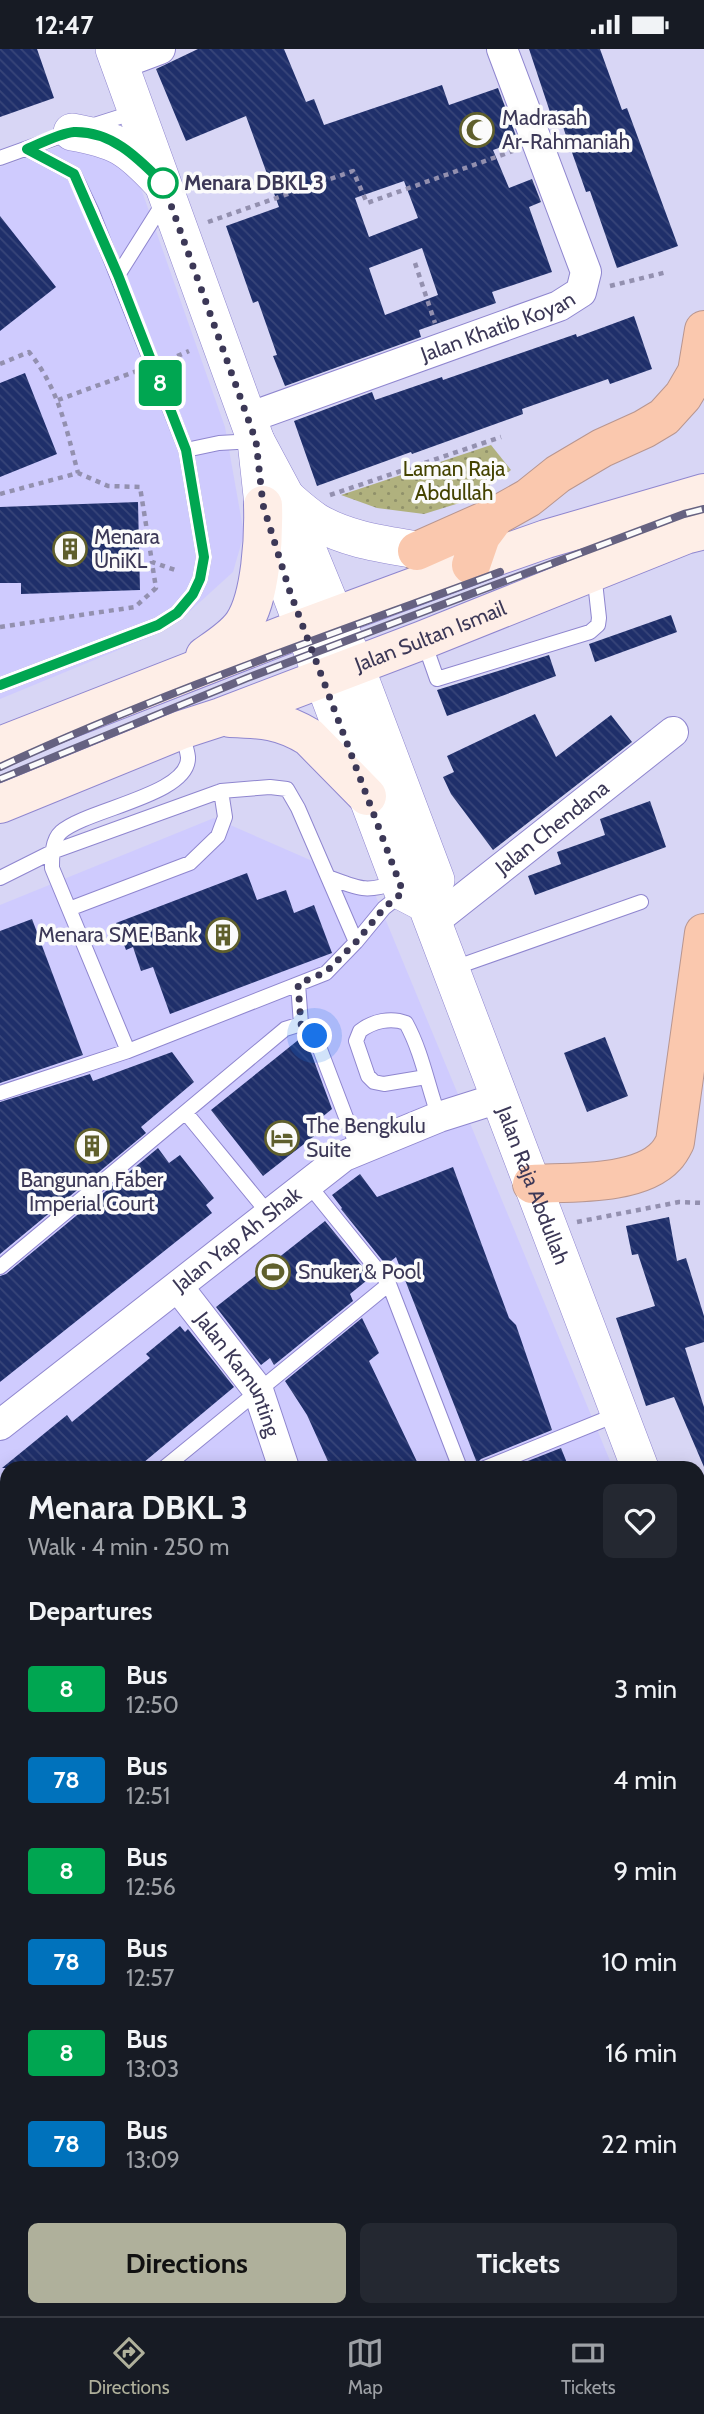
<!DOCTYPE html>
<html lang="en">
<head>
<meta charset="utf-8">
<style>
  body { margin:0; font-family:Cabin,sans-serif; background:#242831; color:#f1f3f6; height:100vh; display:flex; flex-direction:column; font-size:26px; white-space:nowrap }
  * { box-sizing:border-box; margin:0 }
  p { font-size:23px; color:#9ea1a6 }
  .icon { flex:none; width:38px; height:38px; fill:none; stroke:currentColor; stroke-width:2; stroke-linecap:round; stroke-linejoin:round }
  .map { position:relative; flex:1; overflow:hidden }
  .panel { position:absolute; left:0px; top:1412px; width:705px; height:856px; display:flex; flex-direction:column; background:#171b24; border-radius:21px 21px 0 0; box-shadow:0 4px 18px #0003 }
  .panel>* { flex:none }
  .badge { padding:0 14px; border-radius:5px; font-size:24px; line-height:46px }
  .you { position:absolute; width:35px; height:35px; margin:-18px; border:5px solid #fff; border-radius:50%; background:#1a73e8; box-shadow:0 0 0 10px #1a73e833 }
  .map>.badge { position:absolute; translate:-50% -50%; box-shadow:0 0 0 4px #fff }
  h2 { padding:0 28px; font-size:26px; line-height:63px }
  .round { display:grid; place-items:center; flex:none; width:74px; height:74px; border-radius:10px; background:#242831 }
  .headline { display:flex; align-items:center; justify-content:space-between; height:119px; padding:0 28px }
  h1 { font-size:33px; font-weight:700; line-height:52px }
  .button { display:flex; gap:14px; margin-top:auto; padding:14px 28px }
  .button a { flex:1; height:80px; border-radius:10px; background:#afb09b; color:#111; font-size:28px; font-weight:700; line-height:80px; text-align:center }
  .button a+a { background:#242831; color:#f1f3f6 }
  ul { padding:0; list-style:none }
  li { display:flex; align-items:center; gap:21px; height:91px; padding:0 28px }
  li div { flex:1 }
  li b { display:block; font-size:26px }
  li em { font-style:normal }
  li .badge { min-width:77px; font-weight:700; text-align:center }
  .status { display:flex; justify-content:space-between; align-items:center; height:49px; padding:0 35px; background:#171b24; direction:ltr }
  .status svg { height:19px; fill:currentColor }
  .tabs { display:flex; justify-content:space-around; align-items:center; height:98px; border-top:2px solid #363941; background:#171b24; font-size:19px; color:#9ea1a6 }
  .tabs a { display:grid; justify-items:center; gap:4px }
  .tabs .selected { color:#afb09b }
  .map>svg:first-child { display:block }
</style>
</head>
<body>
<div class="status"><b>12:47</b><svg viewBox="0 0 49 12"><path d="M0 12V9h3v3zM5 12V6h3v6zM10 12V3h3v9zM15 12V0h3v12zM26 1h20v11H26zM47 4h2v5h-2z"/></svg></div>
<div class="map">
<svg width="704" height="2267" viewBox="0 0 704 2267">
  <defs>
    <pattern id="grass-dots" width="8" height="8" patternUnits="userSpaceOnUse" patternTransform="scale(1.75)"><rect width="8" height="8" fill="#b0b17e"/><path d="M2 2h.1M6 6h.1" fill="none" stroke="#90916a" stroke-width="1.8" stroke-linecap="round"/></pattern>
    <pattern id="building-back-hatch" width="6" height="6" patternUnits="userSpaceOnUse" patternTransform="scale(1.75)"><rect width="6" height="6" fill="#1f2f6a"/><path d="M-1 5l2 2M0 0l6 6M5-1l2 2" fill="none" stroke="#384579"/></pattern>
  </defs>
  <rect width="100%" height="100%" fill="#d8d6f5"/>
  <!-- built -->
  <path fill="#cfcbfe" d="M77 91 137 128 225 378 244 485 233 523 189 563 150 588 0 650V118Z
    M214 769 372 838 613 1419H7V1573L0 1563V856Z
    M698 1625 704 1639V1827L698 1828Z
    M7 1851V2020L0 2023V1856Z
    M704 1870V2267H10L0 2254V2103L7 2100V2261H698V1871Z"/>
  <!-- grass -->
  <path fill="url(#grass-dots)" d="M491 396 511 421 469 451 424 465 377 459 341 446Z"/>
  <!-- building -->
  <path fill="url(#building-back-hatch)" fill-rule="evenodd" d="M0 0H37L54 49 0 68Z
    M198 0H284L306 53 314 50 324 76 442 36 449 56 498 39 518 92 493 101 509 139 532 130 541 153 529 158 552 223 492 243 496 254 419 281 421 288 285 337 273 307 277 306 258 252 253 254 226 177 279 158 246 67 186 92 156 20ZM404 132 418 169 369 188 355 149ZM422 199 438 246 385 266 369 219Z
    M529 0H600L622 61 627 59 678 197 617 219 590 142 586 143 557 61 550 63Z
    M0 167 56 238 0 282Z
    M634 267 652 320 610 335 608 330 522 360 523 365 462 387 412 405 411 403 317 437 294 372 372 343 375 351 442 328 443 331 576 285 577 288Z
    M25 324 57 405 0 428V334Z
    M138 453 140 541 21 545V534H0V458Z
    M671 566 677 583 595 613 589 595Z
    M549 606 556 627 447 667 437 641Z
    M535 665 556 708 611 666 632 693 493 801 451 745 443 728 454 723 447 707Z
    M650 752 666 798 535 846 528 827 561 815 557 803 605 786 600 770Z
    M247 824 257 851 286 841 294 864 314 856 332 904 170 965 153 918 141 922 133 898 126 901 116 874Z
    M32 870 83 1006 0 1034V882Z
    M302 988 307 993 332 1060 316 1073 322 1081 263 1127 211 1061Z
    M605 988 628 1047 587 1063 564 1004Z
    M172 1003 194 1033 141 1078 146 1084 0 1205V1053L90 1025 93 1032Z
    M158 1099 169 1114 180 1106 214 1149 206 1156 212 1164 0 1333V1227L6 1225Z
    M453 1118 509 1269 516 1276 552 1381 481 1410 477 1414 396 1208 386 1216 341 1160 342 1159 332 1146 360 1125 377 1148Z
    M669 1168 677 1212 686 1209 704 1267V1293L685 1299 704 1358V1418L674 1348 646 1357 616 1269 655 1257 638 1205 632 1206 626 1177Z
    M325 1172 371 1228 350 1245 353 1252 274 1316 270 1309 261 1316 216 1258Z
    M362 1269 379 1304 369 1312 420 1419H331L307 1366 285 1332Z
    M180 1277 185 1283 188 1280 234 1338 137 1419H2L67 1366 72 1373 150 1309 146 1305Z
    M561 1399 569 1419H510Z"/>
  <g fill="none" stroke-linecap="round" stroke-linejoin="round">
    <!-- service casing -->
    <g stroke="#8f86cf" stroke-width="16">
      <path id="service" d="M91 77 135 63
        M0 109 72 83
        M118 226 164 153
        M186 401 219 394 254 392
        M424 593 437 630 590 583 598 576 599 569 594 524
        M0 636 158 576 177 564 193 545 200 530 204 508 186 401 92 163 74 125 27 100
        M328 828C360 840 365 844 398 833
        M0 829 52 803 221 742 270 738 287 740 298 759 356 893 326 924 128 1002 0 1044
        M69 860 190 814 218 787 225 768 221 742
        M356 893 384 859 403 844
        M451 920 641 853
        M298 935 301 975
        M128 1002 52 819C52 807 52 791 61 783 87 760 190 746 188 708 187 699 183 690 181 681
        M426 1028 384 1035 374 1033 368 1027 356 992 360 982C373 972 391 968 406 974 422 1003 428 1038 439 1068
        M186 1064 269 1165
        M308 1135 389 1235 460 1419
        M0 1218 285 980 301 975 315 987 358 1100
        M164 1419 389 1235
        M485 1419 618 1365
        M698 1526 704 1524
        M0 1599 7 1597
        M698 1688 704 1687
        M698 2031 704 2030
        M590 2261 591 2267
        M269 2267 270 2261"/>
    </g>
    <!-- minor casing -->
    <g stroke="#8f86cf" stroke-width="32">
      <g id="minor">
        <path d="M120 15 160 0"/>
        <path id="s1" d="M248 369 559 257 581 243 586 223 502 0"/>
        <path id="s2" d="M433 873 673 683"/>
        <path id="s3" d="M178 1238 258 1341 284 1419"/>
        <path id="s4" d="M0 1376 344 1107 439 1068 499 1049"/>
        <path d="M0 1557 7 1582"/>
        <path d="M0 1838 7 1835"/>
      </g>
    </g>
    <!-- tertiary casing -->
    <g stroke="#8f86cf" stroke-width="38">
      <g id="tertiary">
        <path d="M114 0 256 392 286 448 355 616 436 831 426 855"/>
        <path d="M72 83C117 91 128 98 159 131"/>
        <path id="s5" d="M256 392 263 456 290 543 403 843 426 855 640 1419"/>
        <path d="M287 449C296 457 306 466 317 473 357 496 402 496 446 507"/>
        <path d="M698 1573 704 1588"/>
        <path d="M698 1851 704 1850"/>
        <path d="M0 2053 7 2050"/>
        <path d="M0 2089 7 2086"/>
      </g>
    </g>
    <!-- secondary casing -->
    <g stroke="#8f86cf" stroke-width="40">
      <g id="secondary">
        <path d="M205 607C218 598 234 588 243 575 261 548 264 488 263 456"/>
        <path d="M230 669C262 670 281 671 309 688L367 747"/>
        <path d="M0 697 284 586 492 509 546 490 704 444"/>
        <path id="s6" d="M0 755 181 681 221 668 423 591 685 486 704 481"/>
      </g>
    </g>
    <!-- motorway casing -->
    <g stroke="#b89690" stroke-width="40">
      <path id="motorway" d="M417 502 496 467 528 449 558 425 602 399 644 380 664 368 683 347 697 323 704 281
        M471 516 481 487 496 467
        M532 1135C570 1133 639 1137 666 1107 670 1103 673 1097 675 1093L704 884"/>
    </g>
    <!-- path -->
    <path stroke="#9390af" stroke-width="4.5" stroke-dasharray="5 5" stroke-linecap="butt" d="M208 173 353 122 367 154 513 102
      M415 214 435 274
      M610 237 667 223
      M168 311 189 302
      M0 315 29 303C59 340 66 379 78 424
      M58 351 137 322
      M0 445 78 424 108 437 140 438 152 513 175 521
      M330 446 501 388
      M0 578 135 558 156 539 152 514
      M577 1173 679 1153 704 1154
      M0 1877 7 1873"/>
    <!-- service -->
    <use href="#service" stroke="#fff" stroke-width="14"/>
    <!-- minor -->
    <use href="#minor" stroke="#fff" stroke-width="30"/>
    <!-- tertiary -->
    <use href="#tertiary" stroke="#fff" stroke-width="37"/>
    <!-- secondary -->
    <use href="#secondary" stroke="#feeee7" stroke-width="38"/>
    <!-- motorway -->
    <use href="#motorway" stroke="#fac8ae" stroke-width="38"/>
    <!-- rail casing -->
    <g stroke="#666281" stroke-width="8">
      <path id="rail" d="M0 718C162 643 333 585 500 523
        M0 730 247 629 684 465 704 460"/>
    </g>
    <!-- rail -->
    <use href="#rail" stroke="#fbfbfb" stroke-width="5" stroke-dasharray="16" stroke-linecap="butt"/>
  </g>
  <g fill="none" stroke-linecap="round" stroke-linejoin="round">
    <!-- line casing -->
    <g stroke="#fff" stroke-width="16">
      <path id="line" d="M0 636 158 576 177 564 193 545 200 530 204 508 186 401 118 226 74 125 27 100C39 95 61 84 74 83 112 82 138 109 163 134"/>
    </g>
    <!-- line -->
    <use href="#line" stroke="#00a651" stroke-width="10"/>
    <!-- walk -->
    <path stroke="#3c3857" stroke-width="7" stroke-dasharray="0 12.6" d="M163 134 256 392 263 456 290 543 403 843 384 859 356 893 326 923 298 935 301 975 315 987"/>
  </g>
  <!-- icons -->
  <defs>
    <g id="mosque-ring" transform="scale(1.75)"><circle r="9.5" fill="#fbfbfb" stroke="#5f5f2c" stroke-width="1.5"/><path d="M3.5-4.9A6 6 0 1 0 3.5 4.9A5 5 0 1 1 3.5-4.9Z" fill="#5f5f2c"/></g>
    <g id="building-ring" transform="scale(1.75)"><circle r="9.5" fill="#fbfbfb" stroke="#5f5f2c" stroke-width="1.5"/><path d="M-4-6H4V6H1V3H-1V6H-4ZM-2.5-4.3h1.7v1.8h-1.7ZM.8-4.3h1.7v1.8H.8ZM-2.5-1h1.7V.8h-1.7ZM.8-1h1.7V.8H.8Z" fill="#5f5f2c"/></g>
    <g id="hotel-ring" transform="scale(1.75)"><circle r="9.5" fill="#fbfbfb" stroke="#5f5f2c" stroke-width="1.5"/><path d="M-6-4.5h1.5V1H6V5H4.5V3h-9V5H-6ZM-4 0a1.8 1.8 0 1 1 3.6 0ZM.5 0V-2.5h3Q6-2.5 6 0Z" fill="#5f5f2c"/></g>
    <g id="stadium-ring" transform="scale(1.75)"><circle r="9.5" fill="#fbfbfb" stroke="#5f5f2c" stroke-width="1.5"/><path d="M0-5a6.5 5 0 1 0 0 10a6.5 5 0 1 0 0-10ZM-3.5-1.8h7v3.6h-7Z" fill="#5f5f2c"/></g>
  </defs>
  <g fill-rule="evenodd">
    <use href="#mosque-ring" x="477" y="81"/>
    <use href="#building-ring" x="70" y="500"/>
    <use href="#building-ring" x="223" y="886"/>
    <use href="#hotel-ring" x="282" y="1089"/>
    <use href="#building-ring" x="92" y="1097"/>
    <use href="#stadium-ring" x="273" y="1223"/>
  </g>
  <!-- markers -->
  <circle fill="#fff" stroke="#00a651" stroke-width="3.5" cx="163" cy="134" r="14"/>
  <g text-anchor="middle" stroke-width="7" stroke-linejoin="round" paint-order="stroke">
    <!-- poi labels -->
    <g font-size="21" fill="#3c3857" stroke="#fbfbfb" text-anchor="start">
      <text x="502" y="76">Madrasah<tspan x="502" dy="24">Ar-Rahmaniah</tspan></text>
      <text x="94" y="495">Menara<tspan x="94" dy="24">UniKL</tspan></text>
      <text x="198" y="893" text-anchor="end">Menara SME Bank</text>
      <text x="306" y="1084">The Bengkulu<tspan x="306" dy="24">Suite</tspan></text>
      <text x="92" y="1138" text-anchor="middle">Bangunan Faber<tspan x="92" dy="24">Imperial Court</tspan></text>
      <text x="298" y="1230">Snuker &amp; Pool</text>
    </g>
    <!-- stop labels -->
    <g font-size="21" font-weight="bold" fill="#3c3857" stroke="#fbfbfb" text-anchor="start">
      <text x="184" y="141">Menara DBKL 3</text>
    </g>
    <!-- street labels -->
    <g font-size="21" fill="#3c3857" stroke="#fbfbfb">
      <text dy="7" stroke="none"><textPath href="#s1" startOffset="266">Jalan Khatib Koyan</textPath></text>
      <text dy="7" stroke="none"><textPath href="#s6" startOffset="462">Jalan Sultan Ismail</textPath></text>
      <text dy="7" stroke="none"><textPath href="#s2" startOffset="152">Jalan Chendana</textPath></text>
      <text dy="7" stroke="none"><textPath href="#s5" startOffset="803">Jalan Raja Abdullah</textPath></text>
      <text dy="7" stroke="none"><textPath href="#s4" startOffset="301">Jalan Yap Ah Shak</textPath></text>
      <text dy="7" stroke="none"><textPath href="#s3" startOffset="107">Jalan Kamunting</textPath></text>
    </g>
    <!-- park labels -->
    <g font-size="21" fill="#444300" stroke="#fbfbfb">
      <text x="454" y="427">Laman Raja<tspan x="454" dy="24">Abdullah</tspan></text>
    </g>
  </g>
</svg>
<div class="you" style="left:315px;top:987px"></div>
<b class="badge" style="left:160px;top:334px;background:#00a651;color:#fff">8</b>
<section class="panel">
<div class="headline"><div><h1>Menara DBKL 3</h1><p>Walk · 4 min · 250 m</p></div><a class="round"><svg class="icon" aria-label="heart" viewBox="0 0 24 24"><path d="M12 20l-8-8c-3-5 5-10 8-4 3-6 11-1 8 4z"/></svg></a></div>
<h2>Departures</h2>
<ul>
<li><span class="badge" style="background:#00a651;color:#fff">8</span><div><b>Bus</b><p>12:50</p></div><em>3 min</em></li>
<li><span class="badge" style="background:#0072bc;color:#fff">78</span><div><b>Bus</b><p>12:51</p></div><em>4 min</em></li>
<li><span class="badge" style="background:#00a651;color:#fff">8</span><div><b>Bus</b><p>12:56</p></div><em>9 min</em></li>
<li><span class="badge" style="background:#0072bc;color:#fff">78</span><div><b>Bus</b><p>12:57</p></div><em>10 min</em></li>
<li><span class="badge" style="background:#00a651;color:#fff">8</span><div><b>Bus</b><p>13:03</p></div><em>16 min</em></li>
<li><span class="badge" style="background:#0072bc;color:#fff">78</span><div><b>Bus</b><p>13:09</p></div><em>22 min</em></li>
</ul>
<div class="button"><a>Directions</a><a>Tickets</a></div>
</section>
</div>
<nav class="tabs">
<a class="selected"><svg class="icon" aria-label="directions" viewBox="0 0 24 24"><path d="M12 3l9 9-9 9-9-9zM9 14v-3h6M13 9l2 2-2 2"/></svg>Directions</a>
<a><svg class="icon" aria-label="map" viewBox="0 0 24 24"><path d="M3 6l6-2 6 2 6-2v14l-6 2-6-2-6 2zM9 4v14M15 6v14"/></svg>Map</a>
<a><svg class="icon" aria-label="tickets" viewBox="0 0 24 24"><path d="M3 7h18v10H3zM15 7v10"/></svg>Tickets</a>
</nav>
</body>
</html>
